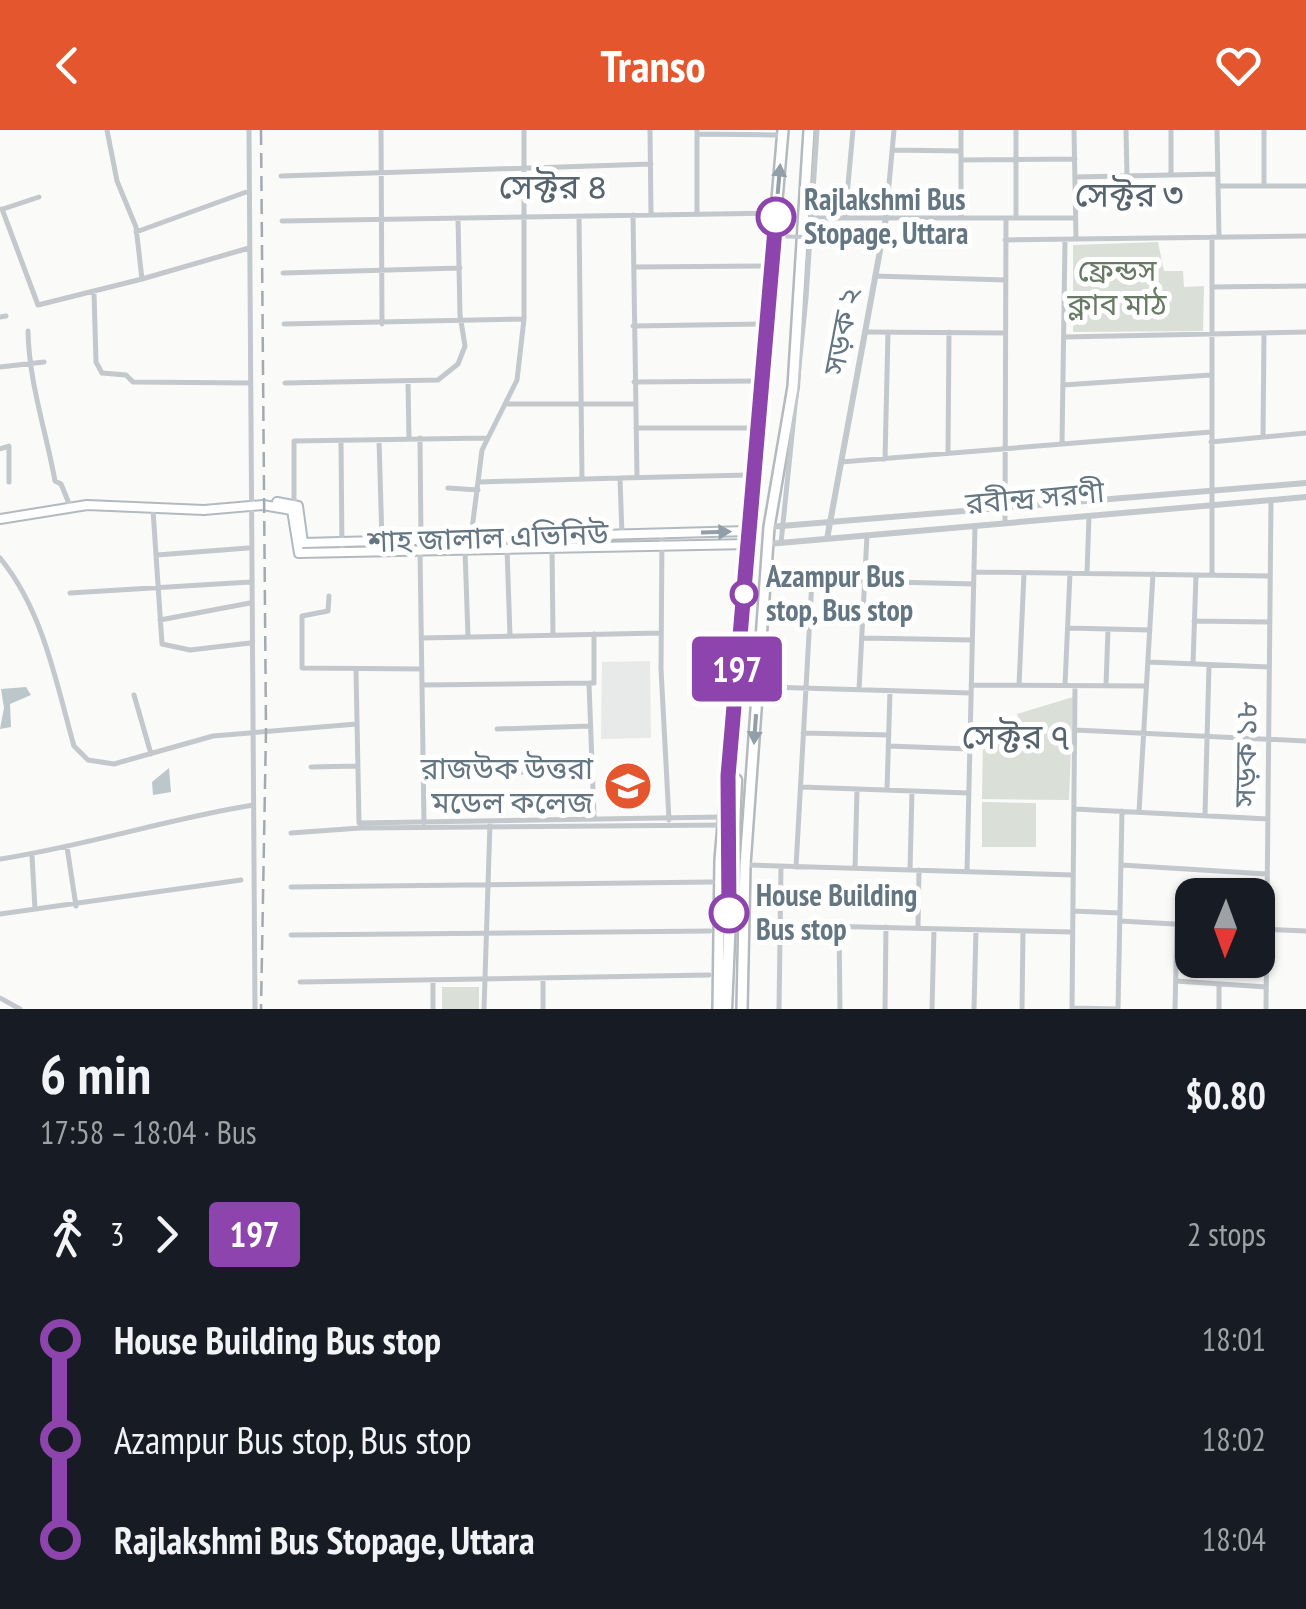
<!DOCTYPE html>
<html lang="en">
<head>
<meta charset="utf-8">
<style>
  body { margin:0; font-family:"PT Sans Narrow","Noto Sans Bengali",sans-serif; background:#20242c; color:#f1f3f6; height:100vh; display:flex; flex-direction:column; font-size:38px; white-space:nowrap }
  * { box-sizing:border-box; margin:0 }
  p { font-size:32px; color:#9ea1a6 }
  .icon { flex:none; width:55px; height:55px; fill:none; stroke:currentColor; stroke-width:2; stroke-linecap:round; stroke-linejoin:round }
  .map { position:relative; height:879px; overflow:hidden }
  .details { display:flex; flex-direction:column; background:#171b24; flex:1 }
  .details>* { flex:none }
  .badge { padding:0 20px; border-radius:8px; font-size:35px; line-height:65px }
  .needle { width:65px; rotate:181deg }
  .tools { position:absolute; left:1175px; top:748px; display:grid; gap:20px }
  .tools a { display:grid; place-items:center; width:100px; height:100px; border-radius:20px; background:#171b24; box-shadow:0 2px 8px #0004; font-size:50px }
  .map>.badge { position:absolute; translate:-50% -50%; box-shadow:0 0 0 5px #fff }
  .legs { display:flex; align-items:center; gap:15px; height:110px; padding:0 40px; font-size:32px }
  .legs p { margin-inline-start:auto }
  .summary { display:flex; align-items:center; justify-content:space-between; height:170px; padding:0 40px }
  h1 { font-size:55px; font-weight:700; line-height:75px }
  ul { padding:0 40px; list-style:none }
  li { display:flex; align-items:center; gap:35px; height:100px; font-size:38px }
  li i { display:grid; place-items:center; width:15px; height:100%; margin:0 12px; background:currentColor }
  li i::after { content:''; width:25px; height:25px; margin:-12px; border:8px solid; border-radius:50%; background:#171b24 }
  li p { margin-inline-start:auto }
  li:first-child i { background:linear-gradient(#0000 50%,currentColor 0) }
  li:last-child i { background:linear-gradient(currentColor 50%,#0000 0) }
  header { display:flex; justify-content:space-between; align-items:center; height:130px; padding:0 40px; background:#e4572e; color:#fff; font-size:45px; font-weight:700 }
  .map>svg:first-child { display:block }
</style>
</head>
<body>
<header><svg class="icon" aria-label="back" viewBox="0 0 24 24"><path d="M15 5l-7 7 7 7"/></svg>Transo<svg class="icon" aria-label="heart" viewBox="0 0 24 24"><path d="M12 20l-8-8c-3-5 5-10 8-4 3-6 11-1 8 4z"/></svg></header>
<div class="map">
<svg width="1306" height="879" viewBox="0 0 1306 879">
  <rect width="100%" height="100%" fill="#fafaf8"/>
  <!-- built -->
  <path fill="#e8e9e9" d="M650 531 651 608 601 609 602 532Z"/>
  <!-- green -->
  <path fill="#dadfd7" d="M1158 112 1164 141H1183L1184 157 1204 156 1203 201 1073 202V115Z
    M1073 567 1069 670 982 669 983 608 1023 605 1017 584Z
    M982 672 1036 673V717H982Z
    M442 857H479V879H442Z"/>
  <!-- water -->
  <path fill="#bbc7cb" d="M26 557 31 565 10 574 11 597 0 599 4 578 1 559Z
    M169 638 171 662 153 665 152 652Z"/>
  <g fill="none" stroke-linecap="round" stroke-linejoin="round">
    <!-- secondary casing -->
    <g stroke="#b3babf" stroke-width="12">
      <path id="secondary" d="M277 372 298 376 303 413 748 401
        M0 389 87 375 204 380 263 375 292 380 299 423 749 414"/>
    </g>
    <!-- trunk casing -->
    <g stroke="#b4b9bd" stroke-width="14">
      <path id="trunk" d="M718 879 720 730 783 0
        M742 879 745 735 769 397 793 257 809 0"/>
    </g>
    <!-- motorway casing -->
    <g stroke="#b4b9bd" stroke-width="15">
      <path id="motorway" d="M726 879 736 650"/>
    </g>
    <!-- minor -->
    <path stroke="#c3c8cc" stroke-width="5" d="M249 0 255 879
      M381 0 382 194
      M650 0 651 85
      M697 0V84
      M961 0V87
      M1016 0V87
      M1074 0 1076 109
      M1126 0 1127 46
      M1171 0V45
      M1217 0 1219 107
      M1264 0V56
      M697 4 778 5
      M893 20 961 21
      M961 30 1075 29
      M281 46 651 34
      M1075 47 1218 44
      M1219 56H1306
      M2 79 38 175 142 149 136 97 117 51 107 0
      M3 79 39 67
      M633 85 637 347
      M579 86 582 348
      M845 87 853 0
      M886 87 894 0
      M810 88H1075
      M282 91 774 83
      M136 102 249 61
      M1212 107V445
      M1005 110 1306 106
      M634 137 765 136
      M283 143 460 138
      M875 146 1005 150
      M142 149 249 118
      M1212 157 1306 156
      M94 162 96 232 102 243 126 245 133 252 250 253
      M0 187 6 186
      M284 194 524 189
      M633 196 761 194
      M28 201C29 253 46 301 55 351L61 354 70 376
      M865 202 1005 203
      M1064 207 1306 202
      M0 237 44 232
      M408 252 409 309
      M634 252 756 251
      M285 253 438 250 458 234 465 216 460 185 458 88
      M1063 255 1211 245
      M508 274H635
      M636 298H753
      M1263 307 1264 203
      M420 308 421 410
      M379 310 382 411
      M341 311 342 422
      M1211 312 1306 303
      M1062 314 1065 110
      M0 319 9 316V352
      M948 323 949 202
      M885 329 888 202
      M841 332 1211 302
      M479 352 620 348 622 405 620 348 749 345
      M448 358 478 360
      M294 374V311L488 308
      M153 380 162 514 190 520 250 513
      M1005 393 1006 88
      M662 403 661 539 669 690
      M471 407 482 320 517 250 524 189V0
      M781 413 806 168 817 0
      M552 418 553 505
      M507 419 510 506
      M465 420 468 507
      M420 421 424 693
      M157 425 248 418
      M0 428C43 480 56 552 74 616L88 630 114 634 213 606 357 594
      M974 442 1270 446
      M1087 443 1089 386
      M70 463 250 452
      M329 466 328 481 302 486V538L422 539
      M160 490 250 473
      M1194 491 1269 492
      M1068 498 1150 500
      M421 508 660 503
      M862 508 972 510
      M1148 532 1269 537
      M1193 534 1196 445
      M356 540 359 692
      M422 555 589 553
      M971 555 1146 556
      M1019 555 1024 443
      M1065 555 1070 443
      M1106 556 1108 499
      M767 557 971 563
      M859 560 867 405
      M134 565 151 624
      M497 599 590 596
      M1075 600 1306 611
      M803 603 889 605
      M888 616 970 619
      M311 637 357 636
      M496 643 591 640
      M802 657 968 663
      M887 660 890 561
      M1074 679 1268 689
      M1139 682 1153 444
      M1205 685 1209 535
      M594 687 589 553H594V504
      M359 693 721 687
      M291 703 360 698 724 695
      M67 717 76 776
      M32 726 35 779
      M0 729C85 716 167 689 253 675
      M747 735 1073 745
      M1121 735 1267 744
      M796 737 812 450 974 454
      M855 738 857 659
      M910 740 912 661
      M967 742 975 396
      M291 757 712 752
      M1073 781 1120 783
      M0 784 241 750
      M1120 791 1192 795
      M780 795 1072 802
      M839 796 840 879
      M918 797 919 740
      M1258 799 1306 801
      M291 805 710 801
      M543 848V879
      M1176 851 1266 857
      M300 852 709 845
      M0 868 20 879
      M1074 878 1118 879
      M433 879V850
      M484 879 490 693
      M779 879 781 736
      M885 879 886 797
      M932 879 934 799
      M974 879 976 800
      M1022 879 1023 801
      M1072 879 1075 556
      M1118 879 1122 681
      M1175 879 1177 794
      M1219 879V854
      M1266 879 1271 370"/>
    <!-- tertiary -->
    <path stroke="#c3c8cc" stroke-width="6" d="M769 397 1306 353
      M827 409 886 88
      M768 414 1306 367"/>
    <!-- secondary -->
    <use href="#secondary" stroke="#fff" stroke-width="8"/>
    <!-- trunk -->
    <use href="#trunk" stroke="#fff" stroke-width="9"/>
    <!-- motorway -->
    <use href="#motorway" stroke="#fff" stroke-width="10"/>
    <!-- rail -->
    <path stroke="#a2aab0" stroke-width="2.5" stroke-dasharray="15 8" stroke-linecap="butt" d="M261 0 266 600 261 879"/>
    <!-- pedestrian-bridge -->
    <path stroke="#c3c8cc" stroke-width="4" d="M771 106 804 107"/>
  </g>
  <!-- one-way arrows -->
  <defs><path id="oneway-solid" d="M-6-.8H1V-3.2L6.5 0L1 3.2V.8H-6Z" transform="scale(2.5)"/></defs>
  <g fill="#939fa8">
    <use href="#oneway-solid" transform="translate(779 49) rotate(-85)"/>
    <use href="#oneway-solid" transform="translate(716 402) rotate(-2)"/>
    <use href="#oneway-solid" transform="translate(755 599) rotate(94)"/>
  </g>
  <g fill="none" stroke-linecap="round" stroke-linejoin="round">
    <!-- line-1 casing -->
    <g stroke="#fff" stroke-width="22">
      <path id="line-1" d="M729 783 728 646 776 87"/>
    </g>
    <!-- line-1 -->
    <use href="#line-1" stroke="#8e44ad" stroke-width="15"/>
  </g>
  <!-- icons -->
  <defs>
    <g id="university-disc" transform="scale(2.5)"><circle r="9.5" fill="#e4572e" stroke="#fff"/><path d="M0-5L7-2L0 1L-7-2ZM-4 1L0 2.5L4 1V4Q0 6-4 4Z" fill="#fff"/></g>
  </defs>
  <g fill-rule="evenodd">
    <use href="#university-disc" x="628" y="656"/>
  </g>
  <!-- markers -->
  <g fill="#fff" stroke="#8e44ad" stroke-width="5">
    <circle cx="776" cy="87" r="18"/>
    <circle cx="744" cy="464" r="12"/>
    <circle cx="729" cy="783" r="18"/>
  </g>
  <g text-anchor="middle" stroke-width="10" stroke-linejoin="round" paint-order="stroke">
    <!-- stop labels -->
    <g font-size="30" font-weight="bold" fill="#657683" stroke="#fff" text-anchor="start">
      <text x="804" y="80">Rajlakshmi Bus<tspan x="804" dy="34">Stopage, Uttara</tspan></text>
      <text x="766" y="457">Azampur Bus<tspan x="766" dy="34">stop, Bus stop</tspan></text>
      <text x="756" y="776">House Building<tspan x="756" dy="34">Bus stop</tspan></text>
    </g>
    <!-- park labels -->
    <g font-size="30" fill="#687a64" stroke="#fff">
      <text x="1117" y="151">ফ্রেন্ডস<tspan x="1117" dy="34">ক্লাব মাঠ</tspan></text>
    </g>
    <!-- street labels -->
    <g font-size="30" fill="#657683" stroke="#fff">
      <text transform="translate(842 201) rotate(-79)" y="10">সড়ক ২</text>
      <text transform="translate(1035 368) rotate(-5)" y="10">রবীন্দ্র সরণী</text>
      <text transform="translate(488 408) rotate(-2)" y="10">শাহ জালাল এভিনিউ</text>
      <text transform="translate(1246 624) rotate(-89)" y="10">সড়ক ১৮</text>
    </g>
    <!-- poi labels -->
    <g font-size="30" fill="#657683" stroke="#fff" text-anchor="end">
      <text x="593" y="649">রাজউক উত্তরা<tspan x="593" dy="34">মডেল কলেজ</tspan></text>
    </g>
    <!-- quarter labels -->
    <g font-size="35" fill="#57646e" stroke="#fff">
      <text x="553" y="69">সেক্টর ৪</text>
      <text x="1129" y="77">সেক্টর ৩</text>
      <text x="1016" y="619">সেক্টর ৭</text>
    </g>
  </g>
</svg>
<div class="tools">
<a><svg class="needle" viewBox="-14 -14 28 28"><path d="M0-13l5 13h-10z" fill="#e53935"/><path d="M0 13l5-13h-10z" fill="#9ea1a6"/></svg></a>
</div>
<b class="badge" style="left:737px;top:539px;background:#8e44ad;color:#fff">197</b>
</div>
<section class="details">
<div class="summary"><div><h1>6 min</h1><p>17:58 – 18:04 · Bus</p></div><b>$0.80</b></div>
<div class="legs"><svg class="icon" aria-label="walk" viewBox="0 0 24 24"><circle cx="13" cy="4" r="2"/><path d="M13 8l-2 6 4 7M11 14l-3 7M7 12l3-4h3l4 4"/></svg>3<svg class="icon" aria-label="forward" viewBox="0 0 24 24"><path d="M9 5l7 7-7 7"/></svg><b class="badge" style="background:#8e44ad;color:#fff">197</b><p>2 stops</p></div>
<ul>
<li><i style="color:#8e44ad"></i><b>House Building Bus stop</b><p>18:01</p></li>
<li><i style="color:#8e44ad"></i><span>Azampur Bus stop, Bus stop</span><p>18:02</p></li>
<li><i style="color:#8e44ad"></i><b>Rajlakshmi Bus Stopage, Uttara</b><p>18:04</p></li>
</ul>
</section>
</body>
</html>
